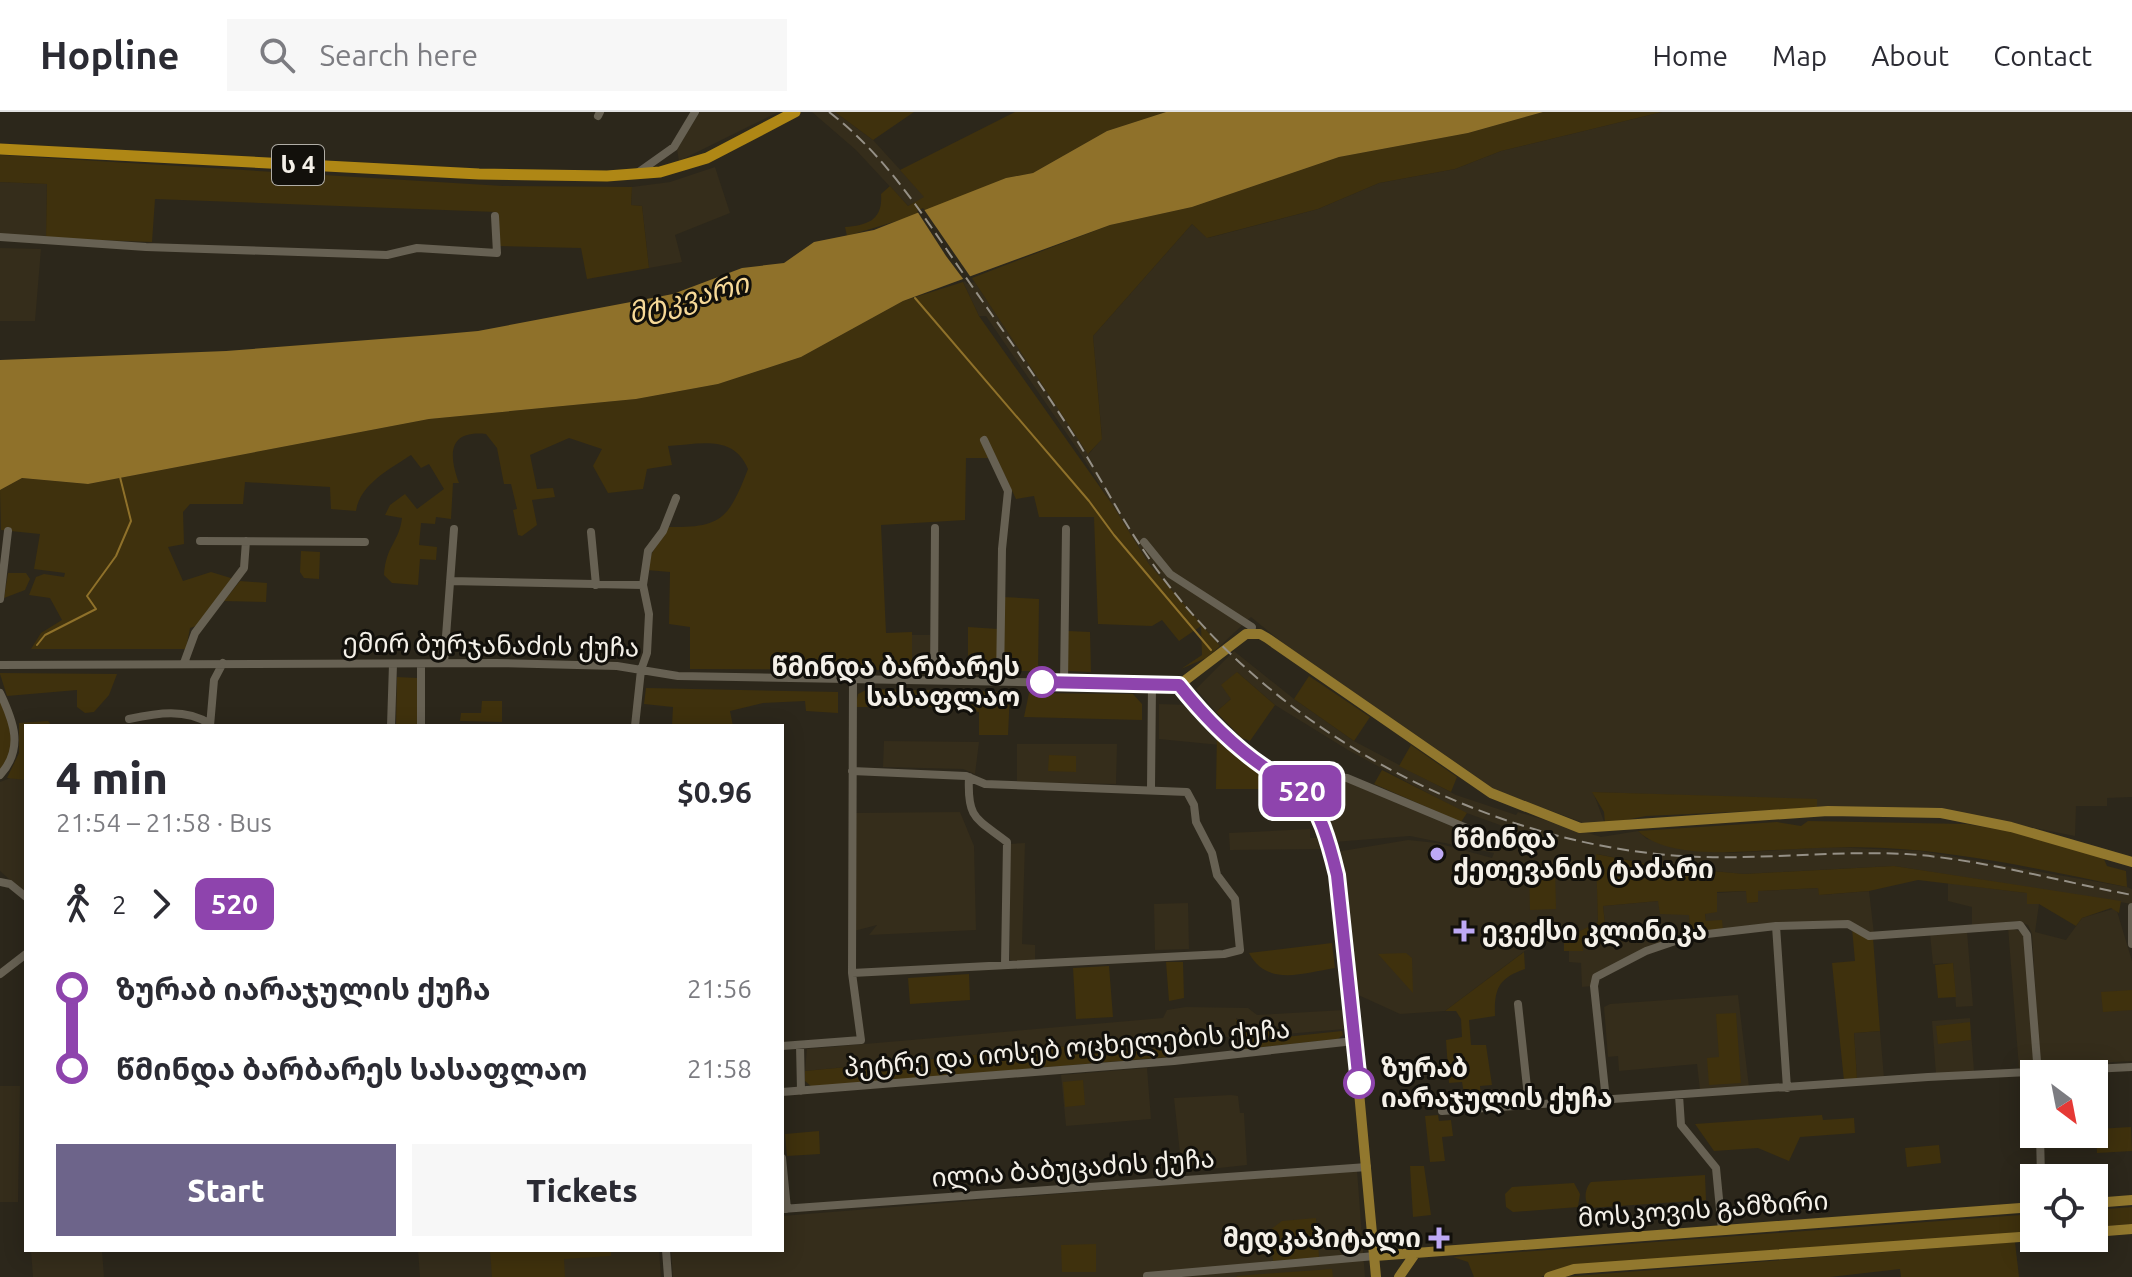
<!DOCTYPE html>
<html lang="en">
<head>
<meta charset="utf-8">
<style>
  body { margin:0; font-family:Ubuntu,"Noto Sans Georgian",sans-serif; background:#f7f7f7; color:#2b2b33; height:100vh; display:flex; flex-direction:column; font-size:30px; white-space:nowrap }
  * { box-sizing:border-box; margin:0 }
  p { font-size:26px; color:#7c7c81 }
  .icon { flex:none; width:44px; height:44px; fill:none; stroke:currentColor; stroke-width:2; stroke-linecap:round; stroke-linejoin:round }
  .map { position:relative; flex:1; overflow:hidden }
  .drawer { position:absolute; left:24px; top:612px; width:760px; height:528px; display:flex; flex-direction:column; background:#fff; border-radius:0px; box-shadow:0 4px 20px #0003 }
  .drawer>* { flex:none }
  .badge { padding:0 16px; border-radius:12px; font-size:28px; line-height:52px }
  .needle { width:52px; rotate:148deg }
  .fabs { position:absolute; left:2020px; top:948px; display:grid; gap:16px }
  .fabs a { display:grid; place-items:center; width:88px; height:88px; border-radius:0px; background:#fff; box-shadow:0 4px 20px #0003; font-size:40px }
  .map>.badge { position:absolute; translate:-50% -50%; box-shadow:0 0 0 4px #fff }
  .legs { display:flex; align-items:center; gap:12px; height:88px; padding:0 32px; font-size:26px }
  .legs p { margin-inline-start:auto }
  .overview { display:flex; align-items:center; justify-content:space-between; height:136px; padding:0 32px }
  h1 { font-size:44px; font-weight:800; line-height:60px }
  .cta { display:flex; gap:16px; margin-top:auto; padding:16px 32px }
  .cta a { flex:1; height:92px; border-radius:0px; background:#6d648a; color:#fff; font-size:32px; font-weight:800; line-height:92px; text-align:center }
  .cta a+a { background:#f7f7f7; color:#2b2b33 }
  ul { padding:0 32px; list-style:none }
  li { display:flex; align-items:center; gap:28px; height:80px; font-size:30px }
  li i { display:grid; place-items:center; width:12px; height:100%; margin:0 10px; background:currentColor }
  li i::after { content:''; width:20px; height:20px; margin:-10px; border:6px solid; border-radius:50%; background:#fff }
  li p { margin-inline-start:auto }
  li:first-child i { background:linear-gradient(#0000 50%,currentColor 0) }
  li:last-child i { background:linear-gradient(currentColor 50%,#0000 0) }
  header { display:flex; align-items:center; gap:48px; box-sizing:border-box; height:112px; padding:0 40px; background:#fff; border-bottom:2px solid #e1e1e2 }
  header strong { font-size:38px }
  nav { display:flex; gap:44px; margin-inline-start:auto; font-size:28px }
  .search { width:560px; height:72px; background:#f7f7f7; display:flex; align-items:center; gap:20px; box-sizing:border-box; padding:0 28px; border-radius:0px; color:#7c7c81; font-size:30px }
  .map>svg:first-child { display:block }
</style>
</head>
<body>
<header>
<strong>Hopline</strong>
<div class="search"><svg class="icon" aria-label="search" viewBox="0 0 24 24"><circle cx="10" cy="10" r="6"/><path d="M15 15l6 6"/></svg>Search here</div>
<nav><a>Home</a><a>Map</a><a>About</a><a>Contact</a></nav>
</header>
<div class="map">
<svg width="2132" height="1165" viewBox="0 0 2132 1165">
  <rect width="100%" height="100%" fill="#2c271b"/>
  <!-- built -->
  <path fill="#352d1b" d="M700 0H778L679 49 677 37Z
    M812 0H835L873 28 925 85 908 94 856 38Z
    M1662 0H2132V685L2107 686V694H2076L2075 724 1942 698 1817 696V688L1593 680 1605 712H1587L1497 679 1284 532 1251 505 1220 534 1149 452 1082 344 986 204H979L963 170 972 166 1089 342 1102 326 1093 224 1192 112 1208 126 1318 97 1379 71 1455 57 1501 39Z
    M715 55 730 101 675 123 682 150 649 156 642 94 631 93 632 75 670 70Z
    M0 70 47 72 46 126 0 123Z
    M0 136 41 137 35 209H0Z
    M912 523H930L931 558H912Z
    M1234 539 1294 587 1354 629 1456 683 1516 703 1518 700 1601 725 1638 719 1647 727 1730 741 1829 735 1921 739 2127 775 2132 777V792L1894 754 1744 762 1658 754 1597 742 1598 811 1564 827 1530 835 1445 899 1400 902 1354 881 1336 740 1408 728 1437 731 1492 746 1494 741 1410 724 1334 730 1313 668 1347 670 1503 736 1511 717 1461 699 1348 638 1275 593 1237 560 1231 587 1216 600 1196 577Z
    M1159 592 1191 593 1224 624 1220 633 1159 627Z
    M884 629 979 630 975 662 963 657 883 655Z
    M1017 632H1117L1116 672 1017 670Z
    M15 664 26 668V782L0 759V670Z
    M960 700 974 734 976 818 869 823 877 813 854 819V701Z
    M1310 717V726H1319L1320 737 1230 738 1229 721Z
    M1025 731 1022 832 1035 833V849L1023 850 1010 848V732Z
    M1948 771 2027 781 2039 792 2035 820 2066 828 2082 806 2116 796 2132 849V949L2040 954 2032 822 2028 813 2017 809 1972 814V795L1948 789Z
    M1818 776 1820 783 1869 779 1874 822 1855 813 1723 818 1706 809 1705 801 1717 781 1747 779 1748 791 1758 790V779Z
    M1658 789 1689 802 1690 821 1607 855 1592 874 1582 875 1581 851 1569 850V838H1583L1581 825 1606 821 1603 794Z
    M1188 791 1189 837 1155 838 1154 792Z
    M2008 815 2025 821 2035 955 2019 956Z
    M1967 819 1973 894 1956 895 1953 851 1933 852 1930 822Z
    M1738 883 1749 975 1700 978 1697 952 1619 959 1618 944 1608 945 1604 895 1610 892Z
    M1186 895 1248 896 1257 903 1344 898 1345 917 1286 922 1285 914 1258 916 1236 906 1237 924 1174 930 1166 936 1096 941 1069 934 805 959 807 937 1163 906 1167 898Z
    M1970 906 1974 959 1936 962 1932 909Z
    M1880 919 1884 966 1857 967 1854 921Z
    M1147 956 1151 1007 1066 1014 1061 963Z
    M0 974H20L18 1090H0Z
    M1231 983 1238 984 1240 1001H1244L1247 1053 1182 1060 1174 986Z
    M1357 1058 1365 1165H673L671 1138H782V1104Z
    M31 1138H102L104 1165H33Z
    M418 1138H659L661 1165H420Z"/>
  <!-- green -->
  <path fill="#3f310d" d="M835 0H914L873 28Z
    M1015 0H1166L1107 19 1033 61 1006 66 920 102 847 124 845 115C868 113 883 108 881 82L890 74 908 94 924 85 900 58Z
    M1543 0H1662L1501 39 1455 57 1379 71 1318 97 1207 126 1192 112 1093 224 1102 327 1088 342 972 166 1110 113 1192 95 1339 45 1468 21Z
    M0 43 503 74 632 75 631 93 642 94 649 156 587 167 581 136 496 134 497 100 155 87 152 130 46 126 47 72 0 70Z
    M963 170 979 204 1112 392 1149 452 1220 534 1206 546 1181 557 1202 543 1201 514 1179 529 1162 508 1152 514 1098 512 1094 405H1039L1034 384 1016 387 992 337 990 346H966L965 408 881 413 886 521 912 520V558L690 557V515L669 512 670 460 647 458 652 441 669 415C722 416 729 406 748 357 734 322 699 332 668 334L672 353 647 357 643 377 608 381 593 354 602 337 569 326 530 343 537 377 553 376 555 385 532 388 537 413 522 424 518 423 513 398 517 397 511 372H504L497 336 486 322C447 318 449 344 459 371H453L451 407 436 405 435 412 421 411 419 433 437 435 436 448 420 447 418 473 392 471 384 463C386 433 399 431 402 406L385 403 390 393 405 382 417 397 444 377 429 352 421 356 411 343C390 357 360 372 356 399L331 397 330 375 245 370 243 392H190L183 400 184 432 168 435 183 469 211 460 234 467 196 514 190 516 186 537H31L41 521 62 508 50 486 29 483 36 465 44 462 64 465 65 461 34 457 40 422 1 418 0 378 22 366 88 372 429 307 636 287 718 272 801 245 903 189Z
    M301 439 320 440 319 467 304 466 300 460Z
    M8 461H26L30 467 25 478 4 486Z
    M240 469 267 471 266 490 224 489Z
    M1003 485 1039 487 1038 559H1003Z
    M968 515 998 517V559L968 560Z
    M1068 519 1090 520 1091 560 1067 559Z
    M1237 560 1275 593 1250 629 1242 626 1216 600 1231 587 1221 573Z
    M0 562V561L117 562 109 583 94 600 85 601 77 595V578L7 584Z
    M1309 564 1370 605 1354 629 1294 587Z
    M397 565 417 566V614H396Z
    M646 576 838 580V601L806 599 805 589 763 591 730 599 733 614H672L673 595 644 592Z
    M868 577 1010 580 1008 623H979V600L971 599V595H855L858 582Z
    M1029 581 1133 582 1142 592V608L1024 605Z
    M0 588 8 604 13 639 0 659Z
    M482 589H502V610L460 609 461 601H481Z
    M48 609 52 614H26V668L7 666 19 641V611Z
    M1217 620 1289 672 1275 677H1216Z
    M1411 633 1457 665 1451 680 1399 654Z
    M1049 643 1076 644V660L1048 659Z
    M1382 658 1467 701 1461 710 1374 672Z
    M1592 680 1817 687V696L1646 704 1605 712 1604 700Z
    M1808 709 1966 712 2013 720 2103 745 2107 754 2126 759 2127 775C2048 759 1965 740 1885 736 1842 734 1799 737 1756 739 1722 741 1664 744 1638 719L1777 710 1801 714Z
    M1596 742 1658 754 1744 762 1894 754 2121 789 2119 801 2111 796 2082 806 2076 814 2039 792H2027V781L1918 768 1869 779 1819 783 1818 776 1758 779V790L1747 791 1746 779 1717 780V800L1705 802 1706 809 1722 808 1723 818 1690 821 1689 803 1660 802 1658 789 1603 794 1606 821 1582 825 1583 839H1564V827L1598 810Z
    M1529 755H1555L1556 797 1530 798Z
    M1852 816 1873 826 1880 919 1854 921 1857 967 1844 969 1832 851 1855 849Z
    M1332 831 1335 856C1303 861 1267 875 1249 841Z
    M1524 840 1525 857C1499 866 1494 876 1495 904L1469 908 1471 933H1486L1492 973 1480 974 1482 992 1466 994 1462 970 1449 971 1446 928 1462 925 1461 907 1456 899H1445Z
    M1406 841 1412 846 1413 881 1378 842Z
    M1166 850H1183L1184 886 1169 889Z
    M1953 851 1956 885 1938 886 1935 853Z
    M1109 854 1113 905 1076 907 1073 856Z
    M969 862 970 888 910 892 908 866Z
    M2132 878V898L2103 900 2101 880Z
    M1736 901 1741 971 1709 973 1707 946 1719 945 1716 902Z
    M1235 907 1257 918 1282 916 1285 925 1342 919 1343 923 1338 927 1245 937Z
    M1970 910 1971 928 1938 932 1936 914Z
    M1069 934 1096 941 1166 936 1168 945 812 975 805 969V959Z
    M1083 968 1085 993 1065 995 1063 970Z
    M1438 1003 1439 1009 1451 1008 1453 1024 1442 1025 1445 1049 1430 1050 1425 1004Z
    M1822 1003 1823 1008 1854 1006 1855 1021 1800 1025 1789 1049 1758 1036 1714 1039 1695 1012Z
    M2131 1015 2132 1039 2097 1041 2096 1017Z
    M819 1019 820 1042 787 1044 785 1022Z
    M1939 1033 1941 1051 1907 1055 1905 1036Z
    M1410 1054H1424L1431 1103 1413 1105Z
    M1705 1063 1706 1088 1590 1096C1583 1089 1585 1076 1591 1070Z
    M1574 1071 1580 1082 1578 1095 1513 1100 1506 1095 1505 1082 1512 1075Z
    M2132 1095V1112L2094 1115V1098Z
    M2034 1102V1120L1557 1158 1541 1165H1474L1468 1150 1453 1145Z
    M1316 1106 1319 1145 1273 1149 1270 1118 1282 1109Z
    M2015 1130 2019 1165H1901L1900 1157 1830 1165H1562Z
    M1096 1132V1160H1062L1061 1133Z
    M490 1138H611V1144L564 1147 565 1165H492Z
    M1332 1157 1333 1165H1237L1236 1164Z"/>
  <!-- water -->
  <path fill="#8f712a" d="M1166 0H1543L1468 21 1339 45 1192 95 1110 113 903 189 801 245 718 272 636 287 429 307 88 372 22 366 0 378V248L226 239 433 223 478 219 673 182 742 156 784 151 814 130 874 118 1006 66 1033 61 1107 19Z"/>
  <!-- pier -->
  <path fill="#2c271b" d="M923 96 974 170 967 172 946 144 917 99Z"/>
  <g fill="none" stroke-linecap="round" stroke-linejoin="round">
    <!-- stream -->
    <path stroke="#8f712a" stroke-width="2" d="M915 186 1089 389 1114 423 1211 538
      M37 533 45 523 96 497 87 484 116 444 131 409 119 361"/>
    <!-- minor -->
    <path stroke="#676153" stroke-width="8" d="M598 4 600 0
      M636 62 674 35 695 0
      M0 125 146 135 328 141 387 143 417 136 497 141 495 104
      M984 328 1008 379 1002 437 1000 569
      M591 420 596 473
      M200 429 365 430
      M1144 430 1170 462 1252 515 1251 521
      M450 469 643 473
      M0 487 8 419
      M184 551 195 521 244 456 246 429
      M444 551 454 417
      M421 552V614
      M0 553 496 551 617 554 678 564 1179 573
      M934 568 935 416
      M1064 571 1066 417
      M0 581C14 610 24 637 0 663
      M129 607C157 601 186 596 210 612
      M210 614 214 568 223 551
      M391 614 393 552
      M635 614 641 558 647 541 649 502 643 473 648 439 663 419 676 386
      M969 665C967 707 976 706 1007 730L1005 853
      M1295 671 1312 662 1347 666 1500 730
      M1151 676 1152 573
      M0 770 10 772 26 785
      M2132 795V832
      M1776 814 1787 976
      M852 861 1224 842 1240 838 1235 787 1217 763 1212 741 1196 710 1194 693 1187 680 985 672 966 664 852 659
      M0 862 26 842
      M1518 892 1529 994
      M800 933 801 979
      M782 934 861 928 852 861 853 566
      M782 980 1174 949 1354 929
      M1679 983 1681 1013 1716 1056 1722 1118
      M1606 988 1594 874 1596 865 1646 839 1690 824 1776 814 1848 812 1869 824 2020 813 2027 823 2038 962
      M1442 999 1928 965 2132 955
      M2040 1022 2041 1066
      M782 1046 787 1097
      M782 1097 1367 1055
      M666 1138 668 1165
      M1147 1164 1375 1144"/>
    <!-- major -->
    <path stroke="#92782e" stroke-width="10" d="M2094 1091 2132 1088
      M2094 1120 2132 1117
      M1375 1144 2034 1095
      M1376 1165 1342 795 1330 735 1306 684 1295 671 1266 657 1230 627 1179 573 1246 522H1260L1267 526 1491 681 1580 716 1828 699 1941 701 2011 715 2132 750
      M1399 1165 1417 1139
      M1549 1165 1574 1157 2034 1124"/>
    <!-- highway -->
    <path stroke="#af8715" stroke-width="11" d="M0 37 479 62 607 64 660 60 707 46 795 0"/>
    <!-- rail -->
    <path stroke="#959086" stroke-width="2" stroke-dasharray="12 6" stroke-linecap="butt" d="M829 0C884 42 921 100 960 157 999 213 1039 269 1076 327 1099 363 1119 403 1144 439 1255 607 1468 726 1668 743 1747 750 1826 738 1906 742 1981 747 2058 769 2132 783"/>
  </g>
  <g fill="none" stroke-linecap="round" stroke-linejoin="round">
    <!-- line-1 casing -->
    <g stroke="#fff" stroke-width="18">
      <path id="line-1" d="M1042 570 1179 573C1203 603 1232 633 1264 655 1274 662 1288 665 1297 673 1320 694 1330 734 1337 763L1359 971"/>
    </g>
    <!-- line-1 -->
    <use href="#line-1" stroke="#8e44ad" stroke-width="12"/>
  </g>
  <!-- markers -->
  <g fill="#fff" stroke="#8e44ad" stroke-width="4">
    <circle cx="1042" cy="570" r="14"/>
    <circle cx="1359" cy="971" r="14"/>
  </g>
  <g fill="#bea9f5" stroke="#12100b" stroke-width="3">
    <circle cx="1437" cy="742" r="8"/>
    <path d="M1460 807h8v8h8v8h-8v8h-8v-8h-8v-8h8z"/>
    <path d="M1435 1114h8v8h8v8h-8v8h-8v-8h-8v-8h8z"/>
  </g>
  <g text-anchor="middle" stroke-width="6" stroke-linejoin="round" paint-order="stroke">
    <!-- shield labels -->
    <rect fill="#12100b" stroke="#b0ada6" stroke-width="2" x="272" y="33" width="52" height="40" rx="6"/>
    <g font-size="24" font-weight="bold" fill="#f4f0e8">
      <text x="298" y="61">ს 4</text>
    </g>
    <!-- street labels -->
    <g font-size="26" fill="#f4f0e8" stroke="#12100b">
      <text transform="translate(491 533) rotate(1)" y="9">ემირ ბურჯანაძის ქუჩა</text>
      <text transform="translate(1067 936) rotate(-5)" y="9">პეტრე და იოსებ ოცხელების ქუჩა</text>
      <text transform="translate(1073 1056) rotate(-4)" y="9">ილია ბაბუცაძის ქუჩა</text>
      <text transform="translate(1703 1097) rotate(-4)" y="9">მოსკოვის გამზირი</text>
    </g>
    <!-- stop labels -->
    <g font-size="26" font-weight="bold" fill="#f4f0e8" stroke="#12100b" text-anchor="end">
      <text x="1020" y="564">წმინდა ბარბარეს<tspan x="1020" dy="30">სასაფლაო</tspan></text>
      <text x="1381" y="965" text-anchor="start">ზურაბ<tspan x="1381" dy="30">იარაჯულის ქუჩა</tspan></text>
    </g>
    <!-- poi labels -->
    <g font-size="26" font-weight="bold" fill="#f4f0e8" stroke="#12100b" text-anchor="start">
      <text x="1453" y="736">წმინდა<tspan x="1453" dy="30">ქეთევანის ტაძარი</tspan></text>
      <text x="1482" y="828">ევექსი კლინიკა</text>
      <text x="1421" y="1135" text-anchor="end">მედკაპიტალი</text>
    </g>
    <!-- water labels -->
    <g font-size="28" font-style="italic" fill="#f7d997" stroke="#12100b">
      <text transform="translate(688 186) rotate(-15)" y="10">მტკვარი</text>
    </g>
  </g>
</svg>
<div class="fabs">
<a><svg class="needle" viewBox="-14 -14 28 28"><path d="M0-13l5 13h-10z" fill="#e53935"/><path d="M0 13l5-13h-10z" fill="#7c7c81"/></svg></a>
<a><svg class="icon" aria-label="locate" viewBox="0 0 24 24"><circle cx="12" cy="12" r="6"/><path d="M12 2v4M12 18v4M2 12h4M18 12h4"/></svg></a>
</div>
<b class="badge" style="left:1302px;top:679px;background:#8e44ad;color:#fff">520</b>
<section class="drawer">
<div class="overview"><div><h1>4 min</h1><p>21:54 – 21:58 · Bus</p></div><b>$0.96</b></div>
<div class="legs"><svg class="icon" aria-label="walk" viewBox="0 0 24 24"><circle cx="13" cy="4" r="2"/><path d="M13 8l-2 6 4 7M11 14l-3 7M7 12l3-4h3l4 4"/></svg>2<svg class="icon" aria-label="forward" viewBox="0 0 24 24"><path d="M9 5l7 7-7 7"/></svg><b class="badge" style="background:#8e44ad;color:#fff">520</b></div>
<ul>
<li><i style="color:#8e44ad"></i><b>ზურაბ იარაჯულის ქუჩა</b><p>21:56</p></li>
<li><i style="color:#8e44ad"></i><b>წმინდა ბარბარეს სასაფლაო</b><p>21:58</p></li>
</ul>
<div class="cta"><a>Start</a><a>Tickets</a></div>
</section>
</div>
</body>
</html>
